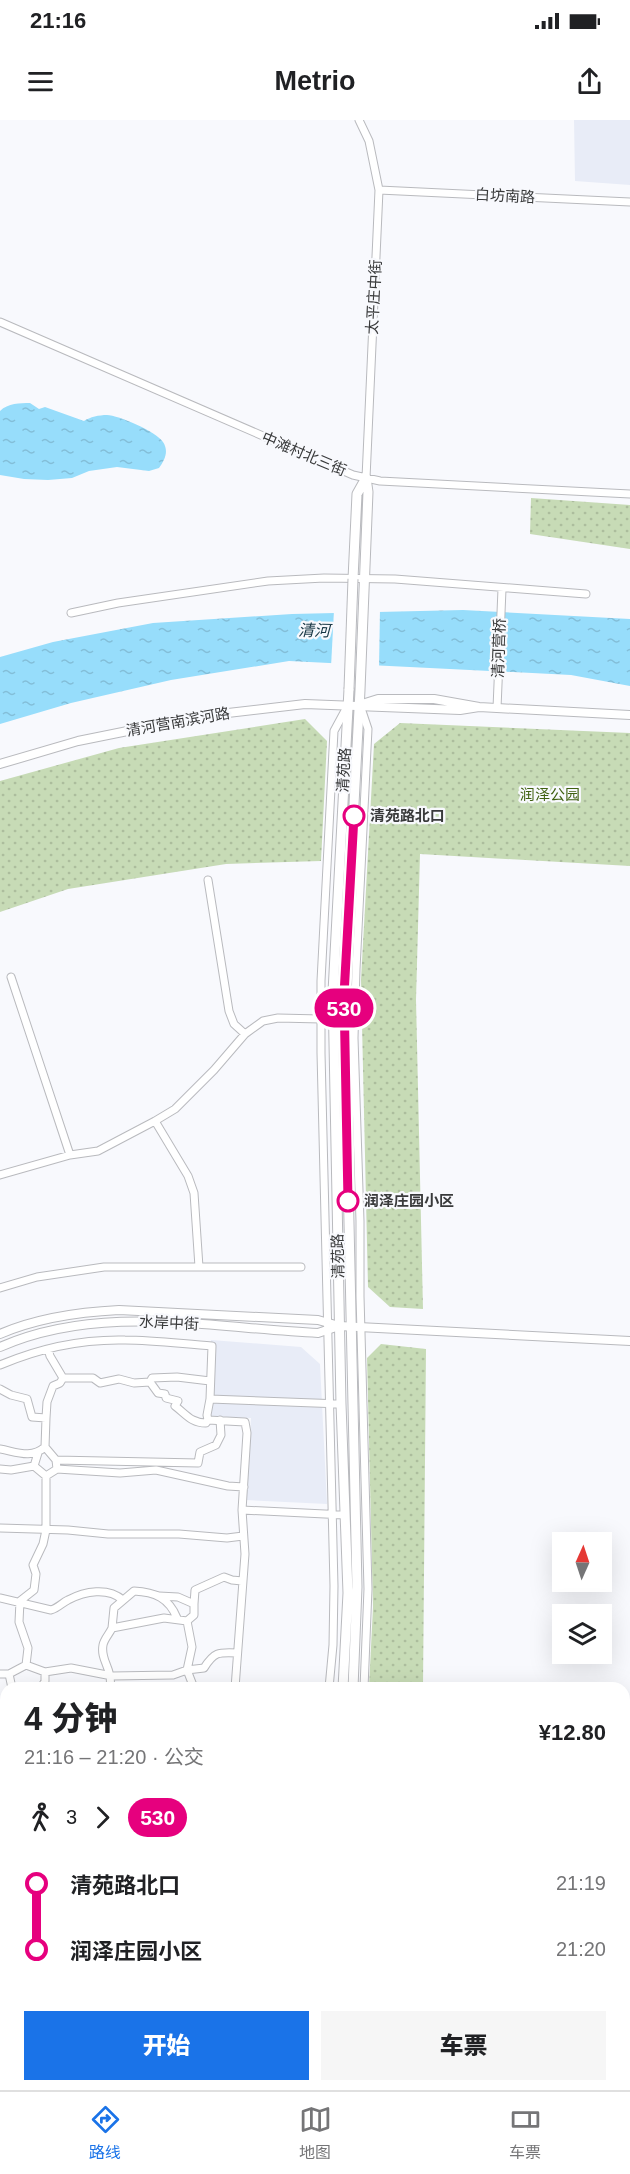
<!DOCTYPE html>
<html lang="zh">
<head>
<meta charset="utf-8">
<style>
  body { margin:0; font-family:Helvetica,"Noto Sans SC",sans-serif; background:#f6f6f6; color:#202124; height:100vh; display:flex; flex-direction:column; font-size:22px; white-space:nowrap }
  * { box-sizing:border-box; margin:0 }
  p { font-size:20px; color:#757577 }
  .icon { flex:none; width:33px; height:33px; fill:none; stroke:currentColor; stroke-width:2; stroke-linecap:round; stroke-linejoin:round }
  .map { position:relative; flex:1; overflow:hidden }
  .details { position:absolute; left:0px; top:1562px; width:630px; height:410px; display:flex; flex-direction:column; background:#fff; border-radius:18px 18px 0 0; box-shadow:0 6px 24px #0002 }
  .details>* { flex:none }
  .badge { padding:0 12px; border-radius:20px; font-size:21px; line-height:39px }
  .needle { width:39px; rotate:3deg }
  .fabs { position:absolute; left:552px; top:1412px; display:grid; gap:12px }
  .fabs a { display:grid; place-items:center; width:60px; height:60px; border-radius:0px; background:#fff; box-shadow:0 6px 24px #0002; font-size:30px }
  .map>.badge { position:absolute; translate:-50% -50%; box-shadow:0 0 0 3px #fff }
  .legs { display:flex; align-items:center; gap:9px; height:66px; padding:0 24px; font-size:20px }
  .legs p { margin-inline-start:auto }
  .summary { display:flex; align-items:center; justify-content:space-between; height:102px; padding:0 24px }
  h1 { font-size:33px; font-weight:800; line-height:45px }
  .cta { display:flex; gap:12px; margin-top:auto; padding:12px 24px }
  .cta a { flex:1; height:69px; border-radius:0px; background:#1a73e8; color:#fff; font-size:24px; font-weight:800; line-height:69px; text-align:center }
  .cta a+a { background:#f6f6f6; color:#202124 }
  ul { padding:0 24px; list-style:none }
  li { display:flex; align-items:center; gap:21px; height:66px; font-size:22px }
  li i { display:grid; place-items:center; width:9px; height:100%; margin:0 8px; background:currentColor }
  li i::after { content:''; width:15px; height:15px; margin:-8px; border:4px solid; border-radius:50%; background:#fff }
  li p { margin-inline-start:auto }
  li:first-child i { background:linear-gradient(#0000 50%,currentColor 0) }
  li:last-child i { background:linear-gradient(currentColor 50%,#0000 0) }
  .status { display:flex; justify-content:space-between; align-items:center; height:42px; padding:0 30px; background:#fff; direction:ltr }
  .status svg { height:16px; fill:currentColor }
  header { display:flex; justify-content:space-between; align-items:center; height:78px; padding:0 24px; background:#fff; font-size:27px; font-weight:800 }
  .menu { display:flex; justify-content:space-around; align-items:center; height:84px; border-top:2px solid #e0e0e0; background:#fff; font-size:16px; color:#757577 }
  .menu a { display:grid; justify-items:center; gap:3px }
  .menu .active { color:#1a73e8 }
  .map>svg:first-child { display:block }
</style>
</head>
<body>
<div class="status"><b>21:16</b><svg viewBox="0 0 49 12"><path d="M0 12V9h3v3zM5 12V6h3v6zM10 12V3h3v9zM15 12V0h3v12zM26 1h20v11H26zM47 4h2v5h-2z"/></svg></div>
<header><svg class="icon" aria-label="menu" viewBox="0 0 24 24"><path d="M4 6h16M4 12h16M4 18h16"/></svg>Metrio<svg class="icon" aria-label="share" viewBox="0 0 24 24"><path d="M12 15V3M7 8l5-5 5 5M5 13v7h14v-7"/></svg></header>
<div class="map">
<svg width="630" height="1970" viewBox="0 0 630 1970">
  <defs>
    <pattern id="green-dots" width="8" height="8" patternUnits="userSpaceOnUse" patternTransform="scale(1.5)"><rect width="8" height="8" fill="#c7dbb6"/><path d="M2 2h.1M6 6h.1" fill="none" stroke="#acbd9d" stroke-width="1.8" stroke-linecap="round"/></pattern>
    <pattern id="water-ripples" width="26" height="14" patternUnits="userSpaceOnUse" patternTransform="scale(1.5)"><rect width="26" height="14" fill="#97ddfb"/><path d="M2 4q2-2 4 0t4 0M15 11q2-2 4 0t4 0" fill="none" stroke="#83bed8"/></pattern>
  </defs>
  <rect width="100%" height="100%" fill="#f8f9fd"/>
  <!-- built -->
  <path fill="#e8ecf7" d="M574 0H630V65L575 61Z
    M211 1220 301 1227 320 1244 327 1384 246 1380 251 1298 209 1296Z"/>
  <!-- green -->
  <path fill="url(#green-dots)" d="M531 378 630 385V429L530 414Z
    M305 599 327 621 321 741 226 744 68 769 0 792V661L119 628Z
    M400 603 630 613V746L420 734 416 880 423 1189 390 1187 368 1167 361 860 374 624Z
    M381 1224 426 1229 423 1567H369L373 1487 367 1238Z"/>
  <!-- water -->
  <path fill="url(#water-ripples)" d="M30 283 39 289 45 287 84 301C90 297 99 295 107 295 118 295 157 312 163 322 169 331 165 340 159 348L149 351 117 347 89 351 72 358 48 360 24 359 0 355V291C8 283 20 283 30 283Z
    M463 490 630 499V566L571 555 289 541 171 560 71 583 0 604V537L53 522 153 503 292 494Z"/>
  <!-- pier -->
  <path fill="#f8f9fd" d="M380 489 379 549 331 547 334 490Z"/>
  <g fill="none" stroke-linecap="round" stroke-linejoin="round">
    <!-- minor casing -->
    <g stroke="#b9babe" stroke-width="9">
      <path id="minor" d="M359 0 369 21 379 70 366 358
        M379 70 630 82
        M0 202 353 355 380 361 630 374
        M71 493 118 483 268 461 324 458 395 459 586 474
        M361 588 368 609 356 849 354 918 360 1101V1176L368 1469 364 1568
        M497 588 502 469
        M208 760 229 891 234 904 245 914
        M11 857 70 1035
        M155 1001 188 1056 194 1073 199 1147
        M0 1055 70 1035 98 1031 155 1001 175 989 214 950 245 914 263 901 278 898 321 899
        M0 1168 37 1157 104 1147H301
        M48 1229 50 1236 63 1258
        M0 1245C40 1228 82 1219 125 1220 154 1220 183 1224 212 1226L210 1279 341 1284
        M150 1262 152 1258 177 1257 210 1261
        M0 1269 11 1275 27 1279 32 1297 46 1298 45 1327C31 1339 17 1332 0 1329
        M210 1279 207 1295 208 1300 245 1302 247 1313 242 1390 245 1434 235 1568
        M46 1298 47 1282 53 1266 60 1263 63 1258H93L100 1263 119 1259 134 1263 150 1262 158 1273 165 1274 166 1278 178 1281 175 1286C186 1294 191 1303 206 1303L208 1300
        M38 1333 34 1346 46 1356
        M56 1340 198 1343 200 1332 216 1325 221 1315 220 1300
        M0 1349 11 1350 34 1346
        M57 1349 120 1353 156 1350 228 1366 244 1367
        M242 1390 345 1395
        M0 1408 68 1410 108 1414H179L227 1418 243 1416
        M159 1476 178 1477 194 1484 195 1470 224 1457 232 1460 242 1461
        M0 1478 51 1490C58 1488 62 1483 68 1480 85 1471 108 1467 123 1480
        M187 1501 194 1495V1484
        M112 1508 114 1488 134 1471C155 1472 169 1478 177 1498
        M45 1552 71 1548 112 1556 173 1555 187 1550 204 1548C214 1532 218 1532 237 1533
        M0 1554H9
        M12 1568 9 1554 26 1545
        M41 1568 45 1561V1552L26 1545 28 1528 19 1502 20 1481 34 1470 36 1454 33 1445 43 1424 46 1410V1356L57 1349 56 1340 45 1327
        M110 1568C113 1548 100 1541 103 1525 104 1519 110 1513 112 1508L164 1498 187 1501 192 1527 187 1550 194 1568
        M329 1568 333 1525 334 1466 321 933V861L334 611 347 587
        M0 1598H6"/>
    </g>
    <!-- tertiary casing -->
    <g stroke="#b9babe" stroke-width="10">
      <path id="tertiary" d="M362 584 378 579H434L479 587 630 595
        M0 644 78 621 202 596 305 584 460 590 479 587
        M0 1214C37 1198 79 1192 119 1190L318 1200 339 1206 630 1221
        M0 1227C100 1183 212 1208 318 1213L339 1206
        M0 1653 6 1654
        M0 1671H6
        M624 1687 630 1688
        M624 1704H630
        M14 1970 15 1965"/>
    </g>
    <!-- secondary casing -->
    <g stroke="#b9babe" stroke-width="11">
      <path id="secondary" d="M353 459 357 374 366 358
        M343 1568 348 1473 341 1284 333 872 349 569
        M353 1568 357 1467 344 875 360 570 368 372 366 358
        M319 1970V1965
        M335 1970V1965"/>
    </g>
    <!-- minor -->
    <use href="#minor" stroke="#fff" stroke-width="7"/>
    <!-- tertiary -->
    <use href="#tertiary" stroke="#fff" stroke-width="8"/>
    <!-- secondary -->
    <use href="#secondary" stroke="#fff" stroke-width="9"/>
    <!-- secondary-bridge casing -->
    <g stroke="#b9babe" stroke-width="11" stroke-linecap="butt">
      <path id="secondary-bridge" d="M349 569 353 459"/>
    </g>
    <!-- secondary-bridge -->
    <use href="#secondary-bridge" stroke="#fff" stroke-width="9"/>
  </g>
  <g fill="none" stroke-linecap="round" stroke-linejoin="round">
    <!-- line-1 casing -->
    <g stroke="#fff" stroke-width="14">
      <path id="line-1" d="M348 1081 344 875 354 696"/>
    </g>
    <!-- line-1 -->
    <use href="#line-1" stroke="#e6007e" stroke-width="9"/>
  </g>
  <!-- markers -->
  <g fill="#fff" stroke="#e6007e" stroke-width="3">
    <circle cx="354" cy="696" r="10"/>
    <circle cx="348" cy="1081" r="10"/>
  </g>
  <g text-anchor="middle" stroke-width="4.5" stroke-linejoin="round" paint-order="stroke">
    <!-- street labels -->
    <g font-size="15" fill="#393a3b" stroke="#f8f9fd">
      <text transform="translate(505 76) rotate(3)" y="5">白坊南路</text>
      <text transform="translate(374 177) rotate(-87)" y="5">太平庄中街</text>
      <text transform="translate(304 334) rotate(23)" y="5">中滩村北三街</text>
      <text transform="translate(499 528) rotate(-88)" y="5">清河营桥</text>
      <text transform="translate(178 602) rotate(-10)" y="5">清河营南滨河路</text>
      <text transform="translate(344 650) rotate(-87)" y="5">清苑路</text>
      <text transform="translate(338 1136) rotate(-91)" y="5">清苑路</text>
      <text transform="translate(169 1203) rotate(3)" y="5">水岸中街</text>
    </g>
    <!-- park labels -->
    <g font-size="15" fill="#406111" stroke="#f8f9fd">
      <text x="550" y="680">润泽公园</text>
    </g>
    <!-- stop labels -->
    <g font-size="15" font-weight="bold" fill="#393a3b" stroke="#f8f9fd" text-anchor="start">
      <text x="370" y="701">清苑路北口</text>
      <text x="364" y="1086">润泽庄园小区</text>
    </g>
    <!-- water labels -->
    <g font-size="16" font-style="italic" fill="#153543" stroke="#f8f9fd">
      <text transform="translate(314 510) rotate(1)" y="6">清河</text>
    </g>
  </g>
</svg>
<div class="fabs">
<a><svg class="needle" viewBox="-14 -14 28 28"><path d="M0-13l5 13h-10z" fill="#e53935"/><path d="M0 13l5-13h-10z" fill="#757577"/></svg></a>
<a><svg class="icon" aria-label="layers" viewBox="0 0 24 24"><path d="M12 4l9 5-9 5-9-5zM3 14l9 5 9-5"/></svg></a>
</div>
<b class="badge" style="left:344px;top:888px;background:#e6007e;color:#fff">530</b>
<section class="details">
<div class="summary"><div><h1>4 分钟</h1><p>21:16 – 21:20 · 公交</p></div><b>¥12.80</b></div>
<div class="legs"><svg class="icon" aria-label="walk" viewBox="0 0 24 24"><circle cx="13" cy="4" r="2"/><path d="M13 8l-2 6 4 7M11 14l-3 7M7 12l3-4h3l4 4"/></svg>3<svg class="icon" aria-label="forward" viewBox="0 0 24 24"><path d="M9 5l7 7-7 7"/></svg><b class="badge" style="background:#e6007e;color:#fff">530</b></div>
<ul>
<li><i style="color:#e6007e"></i><b>清苑路北口</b><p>21:19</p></li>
<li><i style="color:#e6007e"></i><b>润泽庄园小区</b><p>21:20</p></li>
</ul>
<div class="cta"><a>开始</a><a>车票</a></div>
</section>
</div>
<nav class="menu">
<a class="active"><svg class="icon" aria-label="directions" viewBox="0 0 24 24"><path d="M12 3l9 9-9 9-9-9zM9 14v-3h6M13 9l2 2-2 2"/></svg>路线</a>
<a><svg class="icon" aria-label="map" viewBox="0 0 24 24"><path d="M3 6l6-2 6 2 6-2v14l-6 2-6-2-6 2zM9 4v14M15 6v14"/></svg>地图</a>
<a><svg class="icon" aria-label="tickets" viewBox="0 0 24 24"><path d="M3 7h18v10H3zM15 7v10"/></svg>车票</a>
</nav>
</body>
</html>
